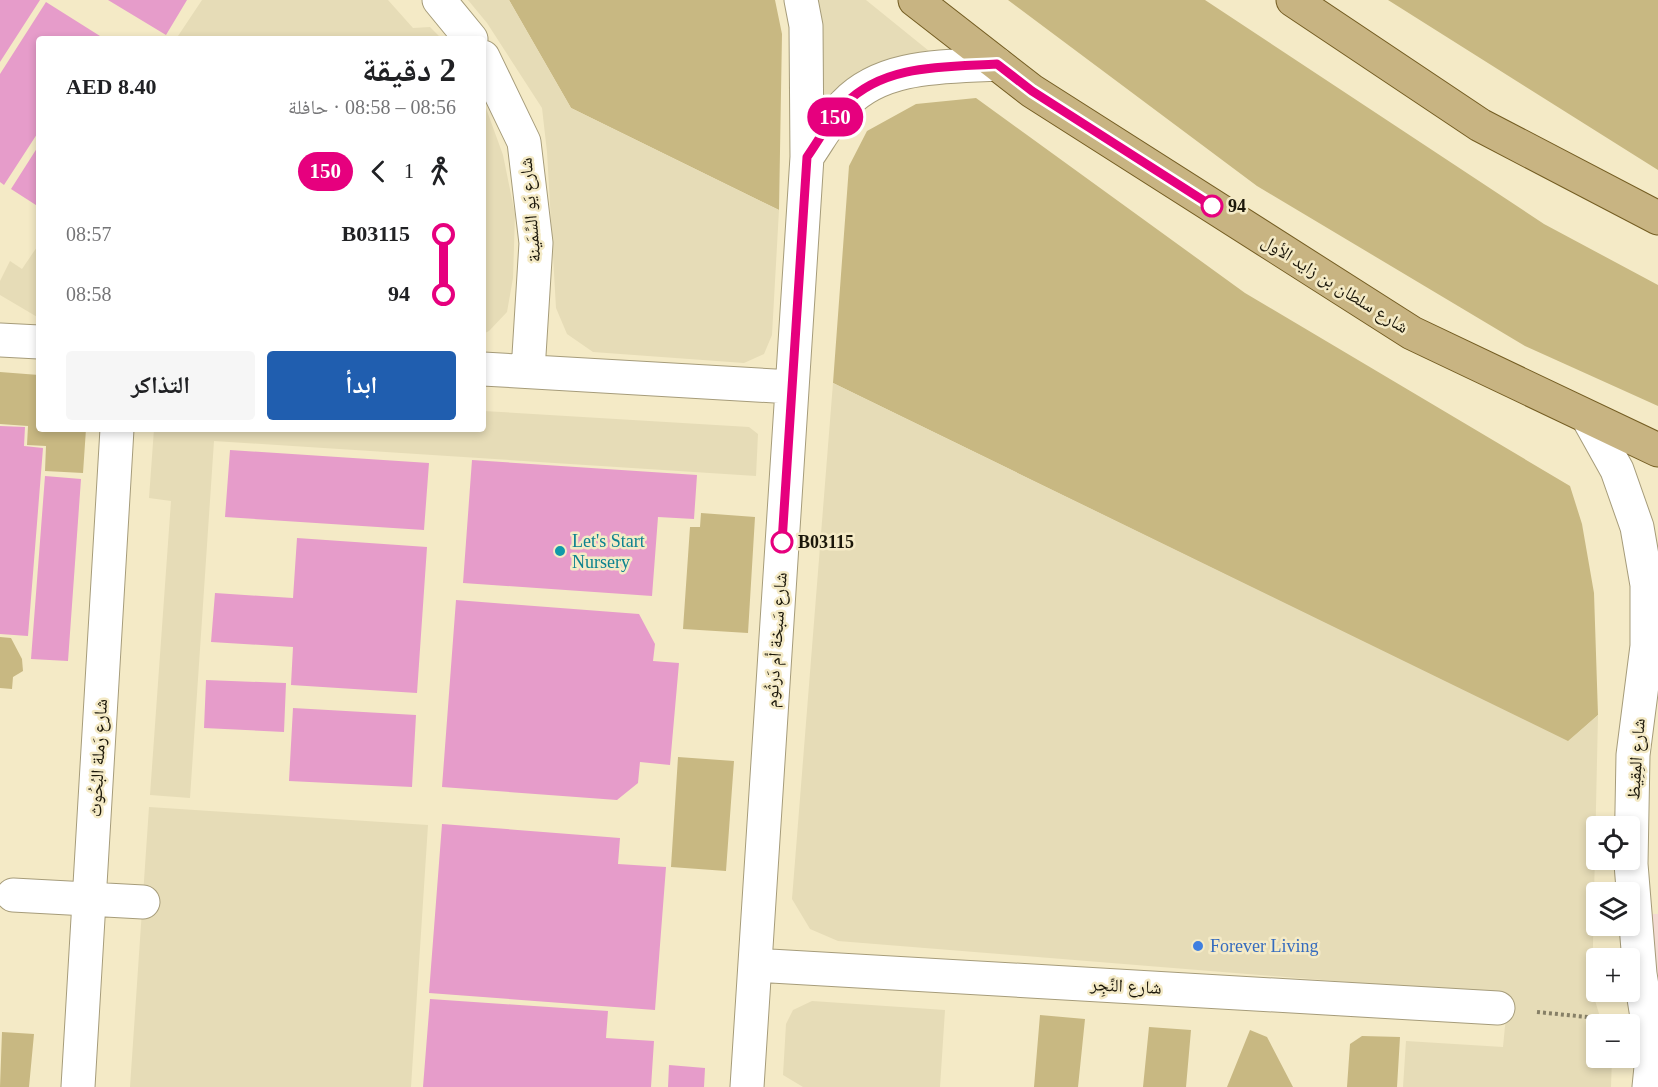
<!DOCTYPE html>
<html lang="ar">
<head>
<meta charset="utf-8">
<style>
  body { margin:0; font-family:"Times New Roman","Noto Naskh Arabic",serif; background:#f6f6f6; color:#202124; direction:rtl; height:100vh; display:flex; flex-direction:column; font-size:22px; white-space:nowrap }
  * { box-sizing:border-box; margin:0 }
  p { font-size:20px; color:#757577 }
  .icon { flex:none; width:33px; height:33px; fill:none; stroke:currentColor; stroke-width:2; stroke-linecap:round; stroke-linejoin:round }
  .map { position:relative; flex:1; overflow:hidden; direction:ltr }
  .sheet { position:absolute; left:36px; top:36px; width:450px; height:396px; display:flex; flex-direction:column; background:#fff; border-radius:6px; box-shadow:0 3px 9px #0003; direction:rtl }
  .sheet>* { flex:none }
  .badge { padding:0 12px; border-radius:20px; font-size:21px; line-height:39px }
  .controls { position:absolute; left:1586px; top:816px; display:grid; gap:12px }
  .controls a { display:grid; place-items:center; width:54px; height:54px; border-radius:6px; background:#fff; box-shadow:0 3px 9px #0003; font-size:30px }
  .map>.badge { position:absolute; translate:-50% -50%; box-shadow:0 0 0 3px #fff }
  .legs { display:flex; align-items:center; gap:9px; height:66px; padding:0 30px; font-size:20px }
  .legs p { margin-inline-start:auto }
  .summary { display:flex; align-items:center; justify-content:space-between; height:102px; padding:0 30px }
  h1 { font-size:33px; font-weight:700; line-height:45px }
  .action { display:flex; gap:12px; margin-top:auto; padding:12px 30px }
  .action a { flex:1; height:69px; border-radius:6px; background:#205eaf; color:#fff; font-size:24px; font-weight:700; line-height:69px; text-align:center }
  .action a+a { background:#f6f6f6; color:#202124 }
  ul { padding:0 30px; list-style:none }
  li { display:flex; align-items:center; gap:21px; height:60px; font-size:22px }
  li i { display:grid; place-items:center; width:9px; height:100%; margin:0 8px; background:currentColor }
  li i::after { content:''; width:15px; height:15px; margin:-8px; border:4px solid; border-radius:50%; background:#fff }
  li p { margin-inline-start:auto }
  li:first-child i { background:linear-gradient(#0000 50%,currentColor 0) }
  li:last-child i { background:linear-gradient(currentColor 50%,#0000 0) }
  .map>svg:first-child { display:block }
</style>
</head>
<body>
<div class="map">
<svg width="1658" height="1087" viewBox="0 0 1658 1087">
  <rect width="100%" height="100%" fill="#f4eac6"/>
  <!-- commercial -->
  <path fill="#f3dad2" d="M1651 914H1658V1087Z"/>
  <!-- green -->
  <path fill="#c8b882" d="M509 0H775L782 34 779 210 571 108Z
    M1008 0H1205L1544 224 1658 285V406L1525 346 1257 186Z
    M1388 0H1658V170Z
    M976 98 1245 293 1570 486 1582 524 1594 593 1598 715 1568 742 833 383 849 166 867 131 916 104Z
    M0 372 39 375V429H86L83 473 45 471 46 446 27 445 28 426 0 424Z
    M701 513 755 517 748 633 683 629 690 527H700Z
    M0 637 11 638 22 659 23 671 13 677 12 689 0 688Z
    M678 757 734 761 726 871 671 867Z
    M1040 1015 1085 1019 1078 1087H1034Z
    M1149 1027 1191 1030 1186 1087H1143Z
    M1250 1030 1267 1037 1293 1087H1227Z
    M2 1032 34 1034 29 1087H0Z
    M1362 1036 1400 1037 1397 1087H1347L1350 1044Z"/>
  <!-- sand -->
  <path fill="#e6dcb7" d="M202 0H388L413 28 430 27 442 39H176Z
    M468 0H509L571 108 779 210 772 335 764 354 744 363 593 352 567 334 556 308 547 152 542 108 487 23Z
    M816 0H866L929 51 860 70 821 119Z
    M483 100 503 155 515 214 513 278 507 312 489 331 483 334Z
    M39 244V318L0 295V281L10 261 22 269Z
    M833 383 1568 741 1598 715 1592 990 1602 1024H1596V1058H1612L1611 1087H1403L1406 1041 1503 1047 1508 995 838 941 810 929 792 899Z
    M483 411 749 427 758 434 756 476 214 441 190 798 150 795 171 501 149 498 154 429H483Z
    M149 807 428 825 411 1087H130Z
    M812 1001 945 1010 940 1087H803L783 1075 786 1024 793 1010Z"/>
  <!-- building -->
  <path fill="#e69cca" d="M0 0H40L0 62Z
    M108 0H187L166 35Z
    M46 2 100 36 98 39H39V131L4 185 0 182V74Z
    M39 145V207L11 189Z
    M0 426 25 427 24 446 43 448 28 636 0 634Z
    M230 450 429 463 424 530 225 517Z
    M472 460 697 475 694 519 658 517 652 596 463 583Z
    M45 476 81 479 68 661 31 659Z
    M297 538 427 547 417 693 291 685 293 647 211 642 215 593 293 598Z
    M456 600 639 614 655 644 653 661 679 663 670 765 640 762 638 783 617 800 442 787Z
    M206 680 286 683 284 732 204 728Z
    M293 708 416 715 412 787 289 781Z
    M442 824 620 838 618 864 666 867 655 1010 429 993Z
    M430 999 608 1011 606 1038 654 1041 651 1087H423Z
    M669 1065 705 1068 704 1087H668Z"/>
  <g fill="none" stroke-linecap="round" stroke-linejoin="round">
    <!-- minor casing -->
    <g stroke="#a69c7a" stroke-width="35">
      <path id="minor" d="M439 0 471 39
        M483 57 524 142 536 243 528 371
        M807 157C819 140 830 119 845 104 883 64 945 67 997 64
        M0 340 39 342
        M483 369 792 387
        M1588 418 1617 470 1637 527 1647 585V646L1633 755 1631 864 1640 974 1648 1023 1651 1067 1649 1087
        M13 895 143 902
        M755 965 1498 1008
        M78 1087 117 429
        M747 1087 807 157 806 26 801 0"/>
    </g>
    <!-- major casing -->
    <g stroke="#745d22" stroke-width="35">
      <path id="major" d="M915 0 1032 91 1412 333 1658 450
        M1293 0 1480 125 1658 218"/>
    </g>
    <!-- path -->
    <path stroke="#878067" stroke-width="4" stroke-dasharray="3 3" stroke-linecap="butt" d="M1537 1012 1607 1019"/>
    <!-- minor -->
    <use href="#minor" stroke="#fff" stroke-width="33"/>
    <!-- major -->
    <use href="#major" stroke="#c8b482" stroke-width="33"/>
  </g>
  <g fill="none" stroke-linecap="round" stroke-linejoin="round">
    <!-- line-1 casing -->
    <g stroke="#fff" stroke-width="14">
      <path id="line-1" d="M782 542 807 157C819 140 830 119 845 104 884 64 945 67 997 64L1032 91 1212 206"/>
    </g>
    <!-- line-1 -->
    <use href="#line-1" stroke="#e6007e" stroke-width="9"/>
  </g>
  <!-- markers -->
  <g fill="#fff" stroke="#e6007e" stroke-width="3">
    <circle cx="1212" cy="206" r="10"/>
    <circle cx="782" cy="542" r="10"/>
  </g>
  <circle fill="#0f9aa8" stroke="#f4eac6" stroke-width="2" cx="560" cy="551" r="6"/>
  <circle fill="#3f7fe0" stroke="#f4eac6" stroke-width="2" cx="1198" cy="946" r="6"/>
  <g text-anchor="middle" stroke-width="5" stroke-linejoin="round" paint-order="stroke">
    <!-- stop labels -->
    <g font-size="18" font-weight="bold" fill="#1b170a" stroke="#f4eac6" text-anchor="start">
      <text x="1228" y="212">94</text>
      <text x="798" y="548">B03115</text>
    </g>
    <!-- street labels -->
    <g font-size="18" fill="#1b170a" stroke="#f4eac6">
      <text transform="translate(530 210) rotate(-95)" y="6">شارع يَو السِّمَينة</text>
      <text transform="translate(1335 284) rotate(32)" y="6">شارع سلطان بن زايد الأول</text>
      <text transform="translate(776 640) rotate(-86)" y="6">شارع سَبخة أم دَرثُوم</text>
      <text transform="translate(98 758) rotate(-87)" y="6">شارع رَملة البُحُوث</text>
      <text transform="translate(1636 759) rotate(-86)" y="6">شارع المِقِيظ</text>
      <text transform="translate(1126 986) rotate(3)" y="6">شارع النِّجِر</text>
    </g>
    <!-- culture labels -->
    <g font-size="18" fill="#0d838f" stroke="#f4eac6" text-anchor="start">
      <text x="572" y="547">Let's Start<tspan x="572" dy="21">Nursery</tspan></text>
    </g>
    <!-- shop labels -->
    <g font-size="18" fill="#366cbe" stroke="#f4eac6" text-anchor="start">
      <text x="1210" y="952">Forever Living</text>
    </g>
  </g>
</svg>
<div class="controls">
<a><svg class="icon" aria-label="locate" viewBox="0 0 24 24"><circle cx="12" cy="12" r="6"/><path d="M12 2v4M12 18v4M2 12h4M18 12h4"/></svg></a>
<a><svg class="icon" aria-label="layers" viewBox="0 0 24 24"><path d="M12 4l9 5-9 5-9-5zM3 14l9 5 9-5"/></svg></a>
<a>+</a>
<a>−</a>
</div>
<b class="badge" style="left:835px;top:117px;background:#e6007e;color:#fff">150</b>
<section class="sheet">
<div class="summary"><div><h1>2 دقيقة</h1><p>08:56 – 08:58 · حافلة</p></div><b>AED 8.40</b></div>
<div class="legs"><svg class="icon" aria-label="walk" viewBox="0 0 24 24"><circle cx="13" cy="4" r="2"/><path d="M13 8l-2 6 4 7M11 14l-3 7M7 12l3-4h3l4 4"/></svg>1<svg class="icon" aria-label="back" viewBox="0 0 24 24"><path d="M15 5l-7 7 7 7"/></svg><b class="badge" style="background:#e6007e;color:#fff">150</b></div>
<ul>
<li><i style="color:#e6007e"></i><b>B03115</b><p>08:57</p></li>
<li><i style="color:#e6007e"></i><b>94</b><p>08:58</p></li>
</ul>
<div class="action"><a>ابدأ</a><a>التذاكر</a></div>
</section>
</div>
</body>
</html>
